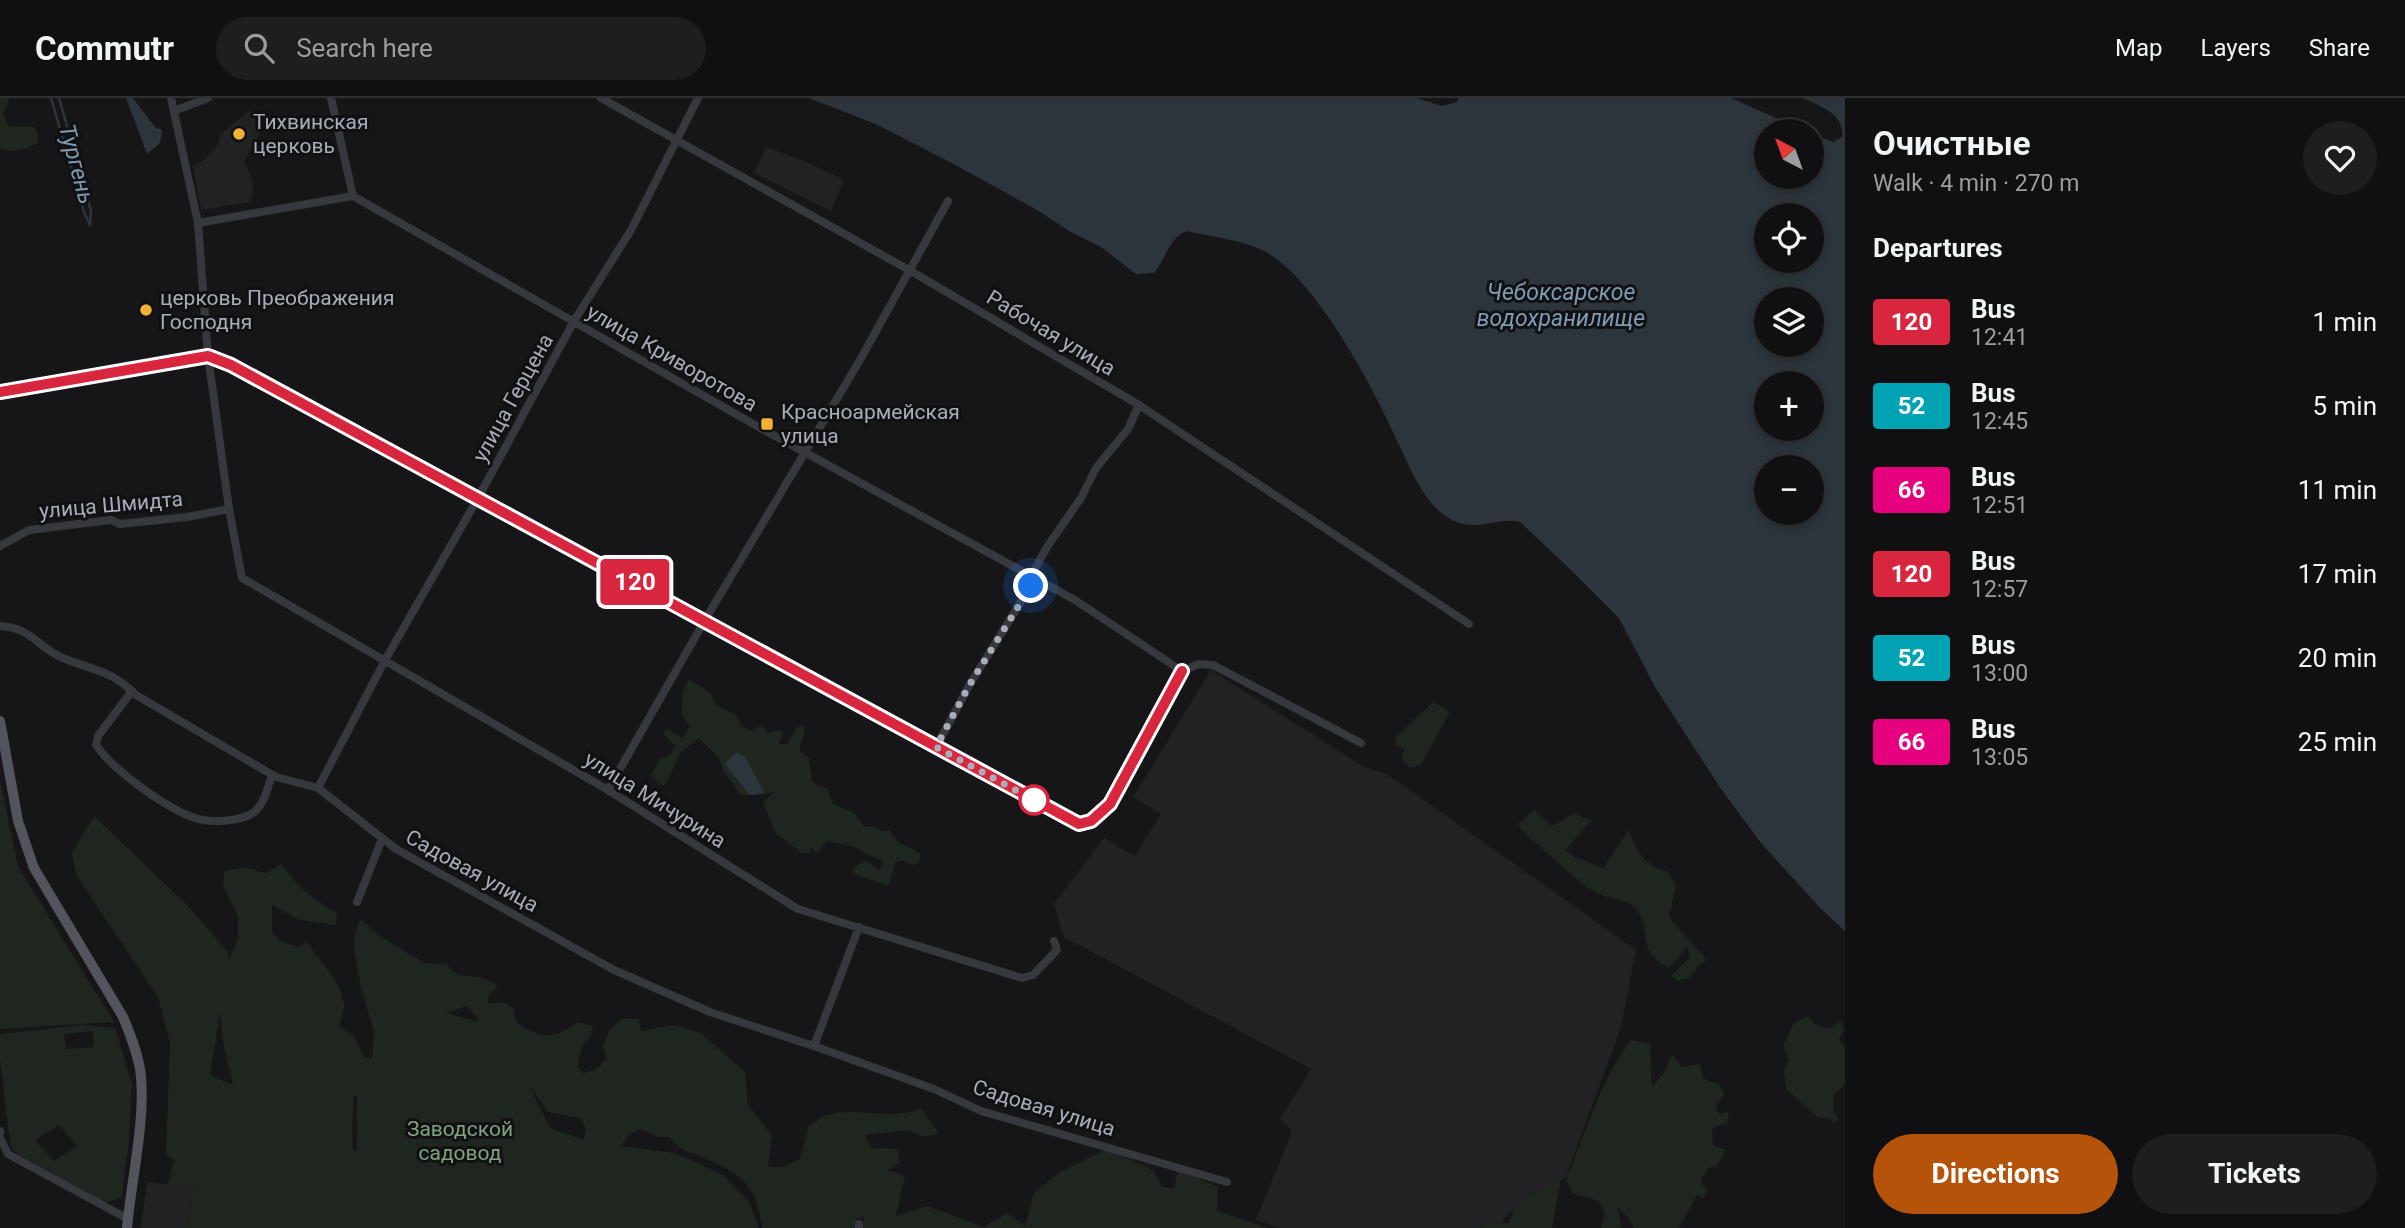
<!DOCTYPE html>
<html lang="en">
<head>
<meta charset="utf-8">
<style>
  body { margin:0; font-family:Roboto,sans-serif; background:#1e1e20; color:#f1f3f6; height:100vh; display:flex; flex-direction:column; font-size:26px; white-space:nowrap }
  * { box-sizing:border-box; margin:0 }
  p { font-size:23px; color:#9c9d9f }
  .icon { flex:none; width:38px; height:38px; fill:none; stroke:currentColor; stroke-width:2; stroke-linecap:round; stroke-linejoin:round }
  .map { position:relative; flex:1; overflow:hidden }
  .sheet { display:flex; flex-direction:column; background:#101012; width:560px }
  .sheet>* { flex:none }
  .badge { padding:0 14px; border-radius:5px; font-size:24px; line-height:46px }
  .needle { width:46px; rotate:319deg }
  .buttons { position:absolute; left:1754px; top:21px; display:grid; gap:14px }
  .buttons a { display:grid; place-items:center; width:70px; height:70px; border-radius:50%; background:#101012; box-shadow:0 4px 10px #0003,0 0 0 2px #303032; font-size:35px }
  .you { position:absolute; width:35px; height:35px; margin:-18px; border:5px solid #fff; border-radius:50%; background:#1a73e8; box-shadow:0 0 0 10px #1a73e833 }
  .map>.badge { position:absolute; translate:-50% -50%; box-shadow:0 0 0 4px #fff }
  h2 { padding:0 28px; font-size:26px; line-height:63px }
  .round { display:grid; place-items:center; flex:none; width:74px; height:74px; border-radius:37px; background:#1e1e20 }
  .headline { display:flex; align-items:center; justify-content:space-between; height:119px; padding:0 28px }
  h1 { font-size:33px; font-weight:700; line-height:52px }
  .action { display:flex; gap:14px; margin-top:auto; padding:14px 28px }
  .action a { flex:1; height:80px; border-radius:42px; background:#b45309; color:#fff; font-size:28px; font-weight:700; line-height:80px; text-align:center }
  .action a+a { background:#1e1e20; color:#f1f3f6 }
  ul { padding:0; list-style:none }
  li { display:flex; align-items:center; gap:21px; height:84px; padding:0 28px }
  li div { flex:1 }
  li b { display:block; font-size:26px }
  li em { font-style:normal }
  li .badge { min-width:77px; font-weight:700; text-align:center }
  header { display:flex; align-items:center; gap:42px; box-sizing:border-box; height:98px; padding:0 35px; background:#101012; border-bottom:2px solid #303032 }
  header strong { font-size:33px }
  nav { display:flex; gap:38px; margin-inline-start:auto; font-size:24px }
  .search { width:490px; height:63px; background:#1e1e20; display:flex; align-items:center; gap:18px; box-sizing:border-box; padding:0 24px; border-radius:38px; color:#9c9d9f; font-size:26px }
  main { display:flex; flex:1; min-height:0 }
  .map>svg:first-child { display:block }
</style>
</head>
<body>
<header>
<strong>Commutr</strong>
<div class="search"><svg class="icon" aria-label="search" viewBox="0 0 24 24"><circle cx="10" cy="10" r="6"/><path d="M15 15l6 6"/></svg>Search here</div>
<nav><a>Map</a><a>Layers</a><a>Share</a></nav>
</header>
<main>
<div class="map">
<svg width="1845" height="1130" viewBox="0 0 1845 1130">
  <rect width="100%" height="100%" fill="#161618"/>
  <!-- built -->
  <path fill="#222225" d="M248 14 261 15 260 35 244 64 250 75 253 87 251 104 201 112 193 68 205 61 219 45 220 37Z
    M766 49 806 64 844 82 831 113 754 75Z
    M1211 572 1364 669 1387 676 1636 852 1621 929 1566 1079 1506 1117 1499 1130H1278L1256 1122 1292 1033 1280 1021 1311 971 1064 839 1054 806 1104 740 1134 758 1161 716 1133 699Z
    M169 1083 193 1086 189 1130H141L147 1084 166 1086Z"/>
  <!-- green -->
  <path fill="#1e261f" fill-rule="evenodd" d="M0 0H10L3 16 8 28 35 29 38 37V45C25 52 15 55 0 51Z
    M689 581 710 595 716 607 736 617 742 628 751 633 761 627 768 635 780 632 783 636 779 646H787L797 629 804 627V636L799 652 809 660 812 682 817 688 827 690 833 706 854 715 864 728 876 729 881 733H890L898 744 920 755 919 765 912 767 902 762 895 765 889 788 852 775 854 768 867 763 880 773 882 762 866 756 855 749 827 743 817 755 811 750 810 755H802L776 736 763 705 774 694 765 696 745 658 736 682 747 695 746 698 740 696 724 674 719 660 699 640 680 655 669 680 663 688 651 678 660 660C669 660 671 656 675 648L663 635 667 631 683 640 690 628 681 616 683 593Z
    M1433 604 1450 614 1421 667 1410 670 1402 661 1404 651 1395 647 1397 638Z
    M0 682 18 768 114 924 0 931Z
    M1534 712 1552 728 1575 715 1591 723 1565 752 1575 759 1603 770 1629 732C1636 754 1645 768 1668 774L1676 787 1669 819C1681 835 1695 846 1706 862L1698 868 1689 880 1678 883 1671 878 1690 859 1687 849 1669 870C1631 849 1657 835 1634 809 1626 800 1609 801 1599 796 1574 783 1550 755 1527 738L1518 726Z
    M94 718 186 806 229 855 228 862 238 841V818L223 788 224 773 244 769 265 775 281 766C296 788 314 802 337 815L336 827 300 822 272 807V834L280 843 298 849 307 844C319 863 342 883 344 906 345 912 341 921 339 928L353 937 364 959 372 961 374 933 361 890 353 845 360 821 380 838 424 865 445 866 459 877 480 879 498 887 488 899V906L503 904 513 910 517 925C544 941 552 942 578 924L593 928 590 939 582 948 577 969 583 975 596 972 607 960 603 948 609 932 623 920 638 921 642 933 673 927 701 935 745 974 748 1007 772 1037 768 1069H783L800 1061 808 1029C814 1025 821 1019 827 1017 859 1008 889 1024 921 1010L939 1036 923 1039 909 1032 865 1037 871 1050 897 1051 900 1064 888 1072 905 1078 896 1118 927 1108 984 1129 1007 1115 1025 1128 1034 1095 1057 1076 1107 1051 1153 1072 1163 1089 1174 1090 1178 1072 1218 1089 1217 1113 1268 1130H862L864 1119 856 1121 855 1130H762C757 1083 737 1074 697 1057 685 1053 677 1050 670 1039H658L641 1031 630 1036 621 1048 675 1055 723 1077 749 1104 759 1130H189L193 1087 169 1083 174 1062 166 1057 170 945 158 899 76 777 72 755ZM467 908 478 920V924L446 915ZM220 915 223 944 233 987 210 977ZM529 987 548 1014 580 1020 586 1031 584 1042 550 1030ZM357 997V1052H356L353 1051 352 1024 354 998Z
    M1808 918 1815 926 1829 931 1840 923 1844 931 1839 942 1845 948V986L1834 996 1833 1012 1839 1021 1834 1025 1829 1020H1818L1786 991 1784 971 1789 962 1783 948 1793 926Z
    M82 927 115 930 132 986 129 1042 122 1099 106 1105 13 1053 10 1044 0 961V936ZM93 933 94 949 66 951 64 936ZM59 1027 77 1048 54 1063 35 1042Z
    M1631 942 1650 945 1652 988 1665 974 1672 956 1682 969 1700 966 1704 981 1719 986 1724 995 1716 1010 1720 1016 1729 1013 1727 1025 1712 1030 1713 1047 1726 1052 1717 1068 1709 1070 1700 1083 1708 1093 1703 1100 1697 1097 1679 1130H1634L1628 1119 1618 1110 1621 1130H1601L1605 1114 1598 1103 1572 1095 1566 1082C1586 1035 1600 983 1631 942Z
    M1561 1080 1552 1130H1483L1488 1125H1508L1516 1108Z"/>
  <!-- water -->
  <path fill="#2c353c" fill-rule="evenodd" d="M126 0H133L155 29 162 32 160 45 147 56Z
    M809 0H1416L1442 8 1457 4 1458 0H1731L1805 33H1766V79H1811V36L1833 44 1842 39C1845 16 1820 8 1803 0H1845V833L1821 811 1761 745 1721 691 1655 589 1619 520 1573 474 1520 424C1497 418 1478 435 1452 422 1426 409 1412 374 1400 349 1376 295 1317 180 1264 153 1246 143 1208 138 1187 133 1169 139 1165 163 1154 175L1136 176 1101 149 1069 133 1037 112 961 70 878 27ZM1766 117H1811V163H1766ZM1811 201V247H1766V201ZM1766 285H1811V331H1766ZM1766 369H1811V415H1766Z
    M736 654 745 658 765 696 749 697 725 666Z"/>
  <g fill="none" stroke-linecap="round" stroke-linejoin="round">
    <!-- stream -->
    <path stroke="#2c353c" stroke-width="2.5" d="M51 0 84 114 90 127
      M59 0 91 113 90 127"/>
    <!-- minor -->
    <path stroke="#37383d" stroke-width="8" d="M171 0 198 125 208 258 229 411 242 480 608 692 798 811 1022 880 1033 877 1057 852 1054 843
      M331 0 353 98
      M601 0 909 172 1139 307 1469 526
      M174 13 208 0
      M198 125 353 98 764 332 1075 502 1182 573
      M0 294 208 258 231 267 1079 726 1091 723 1109 706 1182 573
      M0 448 29 432 111 422 120 426 187 419 229 411
      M0 528C33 530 38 550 63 560 94 573 110 571 136 597L276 679 318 690 396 751 614 872 710 914 814 948 934 991 981 1013 1227 1084
      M1182 573 1199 566 1213 567 1361 645
      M132 593 98 638 96 647C113 672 167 711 195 720 211 725 238 724 253 715 264 708 268 688 272 677
      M936 649 970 586 1030 489 1031 478 1047 449 1081 400 1096 370 1128 331 1139 307
      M318 690 384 564 478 400 574 223 631 132 698 0
      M608 692 705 522 860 262 948 103
      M357 804 382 741
      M814 948 859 829
      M0 1033V1034
      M0 1040 8 1056 128 1121
      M859 1130V1126"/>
    <!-- major -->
    <path stroke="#53555c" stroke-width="10" d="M0 623 18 723 34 770 123 919C130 936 137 953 140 971 147 1017 131 1083 127 1130"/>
  </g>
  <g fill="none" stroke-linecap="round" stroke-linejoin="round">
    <!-- line casing -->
    <g stroke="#fff" stroke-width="16">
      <path id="line" d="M0 294 208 258 231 267 1079 726 1091 723 1110 706 1182 573"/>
    </g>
    <!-- line -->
    <use href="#line" stroke="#d7263d" stroke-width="10"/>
    <!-- walk -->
    <path stroke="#a8adb8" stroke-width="7" stroke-dasharray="0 12.6" d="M1031 488 970 586 936 649 1034 702"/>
  </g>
  <!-- markers -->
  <g fill="#f2b134" stroke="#111113" stroke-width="2.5">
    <circle cx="239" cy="36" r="7"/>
    <circle cx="146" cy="212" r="7"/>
    <rect x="760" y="319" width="14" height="14" rx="3.5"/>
  </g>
  <circle fill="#fff" stroke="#d7263d" stroke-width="3.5" cx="1034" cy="702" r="14"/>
  <g text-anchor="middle" stroke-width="6" stroke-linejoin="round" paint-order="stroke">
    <!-- poi labels -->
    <g font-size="21" fill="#a8adb8" stroke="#111113" text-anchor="start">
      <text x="253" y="31">Тихвинская<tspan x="253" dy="24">церковь</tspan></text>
      <text x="160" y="207">церковь Преображения<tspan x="160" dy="24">Господня</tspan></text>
      <text x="781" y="321">Красноармейская<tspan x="781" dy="24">улица</tspan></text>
    </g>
    <!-- street labels -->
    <g font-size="21" fill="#a8adb8" stroke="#111113">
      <text transform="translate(1051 235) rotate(31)" y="7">Рабочая улица</text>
      <text transform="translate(672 260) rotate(30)" y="7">улица Криворотова</text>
      <text transform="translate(513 300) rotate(-61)" y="7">улица Герцена</text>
      <text transform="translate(111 407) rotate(-5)" y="7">улица Шмидта</text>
      <text transform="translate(655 702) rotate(32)" y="7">улица Мичурина</text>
      <text transform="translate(472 773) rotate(29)" y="7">Садовая улица</text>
      <text transform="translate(1044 1010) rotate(17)" y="7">Садовая улица</text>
    </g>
    <!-- park labels -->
    <g font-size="21" fill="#7fa381" stroke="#111113">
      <text x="460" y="1038">Заводской<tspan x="460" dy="24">садовод</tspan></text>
    </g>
    <!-- water labels -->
    <g font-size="23" font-style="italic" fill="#7f9bb3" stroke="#111113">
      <text transform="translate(77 66) rotate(75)" y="8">Тургень</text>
      <text x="1561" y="202">Чебоксарское<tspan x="1561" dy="26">водохранилище</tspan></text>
    </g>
  </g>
</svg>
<div class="buttons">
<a><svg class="needle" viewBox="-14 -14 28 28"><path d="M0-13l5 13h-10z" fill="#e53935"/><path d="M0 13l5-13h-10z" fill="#9c9d9f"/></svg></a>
<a><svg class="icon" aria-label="locate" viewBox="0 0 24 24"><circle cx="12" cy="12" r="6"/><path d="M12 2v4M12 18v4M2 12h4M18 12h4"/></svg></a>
<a><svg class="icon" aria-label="layers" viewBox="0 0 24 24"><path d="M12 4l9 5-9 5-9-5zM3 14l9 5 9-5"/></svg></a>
<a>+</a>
<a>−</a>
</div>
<div class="you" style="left:1031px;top:488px"></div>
<b class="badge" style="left:635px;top:484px;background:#d7263d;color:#fff">120</b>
</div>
<section class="sheet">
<div class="headline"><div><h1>Очистные</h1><p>Walk · 4 min · 270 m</p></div><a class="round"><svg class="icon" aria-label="heart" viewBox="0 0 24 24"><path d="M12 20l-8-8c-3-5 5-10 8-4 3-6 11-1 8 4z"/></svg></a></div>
<h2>Departures</h2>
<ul>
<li><span class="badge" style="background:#d7263d;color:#fff">120</span><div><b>Bus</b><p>12:41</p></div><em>1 min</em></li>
<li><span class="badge" style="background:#00a3b4;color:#fff">52</span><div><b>Bus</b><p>12:45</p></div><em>5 min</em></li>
<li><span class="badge" style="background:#e6007e;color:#fff">66</span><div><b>Bus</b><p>12:51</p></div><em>11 min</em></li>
<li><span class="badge" style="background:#d7263d;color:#fff">120</span><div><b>Bus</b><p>12:57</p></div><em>17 min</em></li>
<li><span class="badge" style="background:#00a3b4;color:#fff">52</span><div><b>Bus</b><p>13:00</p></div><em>20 min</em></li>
<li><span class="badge" style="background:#e6007e;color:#fff">66</span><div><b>Bus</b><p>13:05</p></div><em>25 min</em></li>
</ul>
<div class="action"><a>Directions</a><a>Tickets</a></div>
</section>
</main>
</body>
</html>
